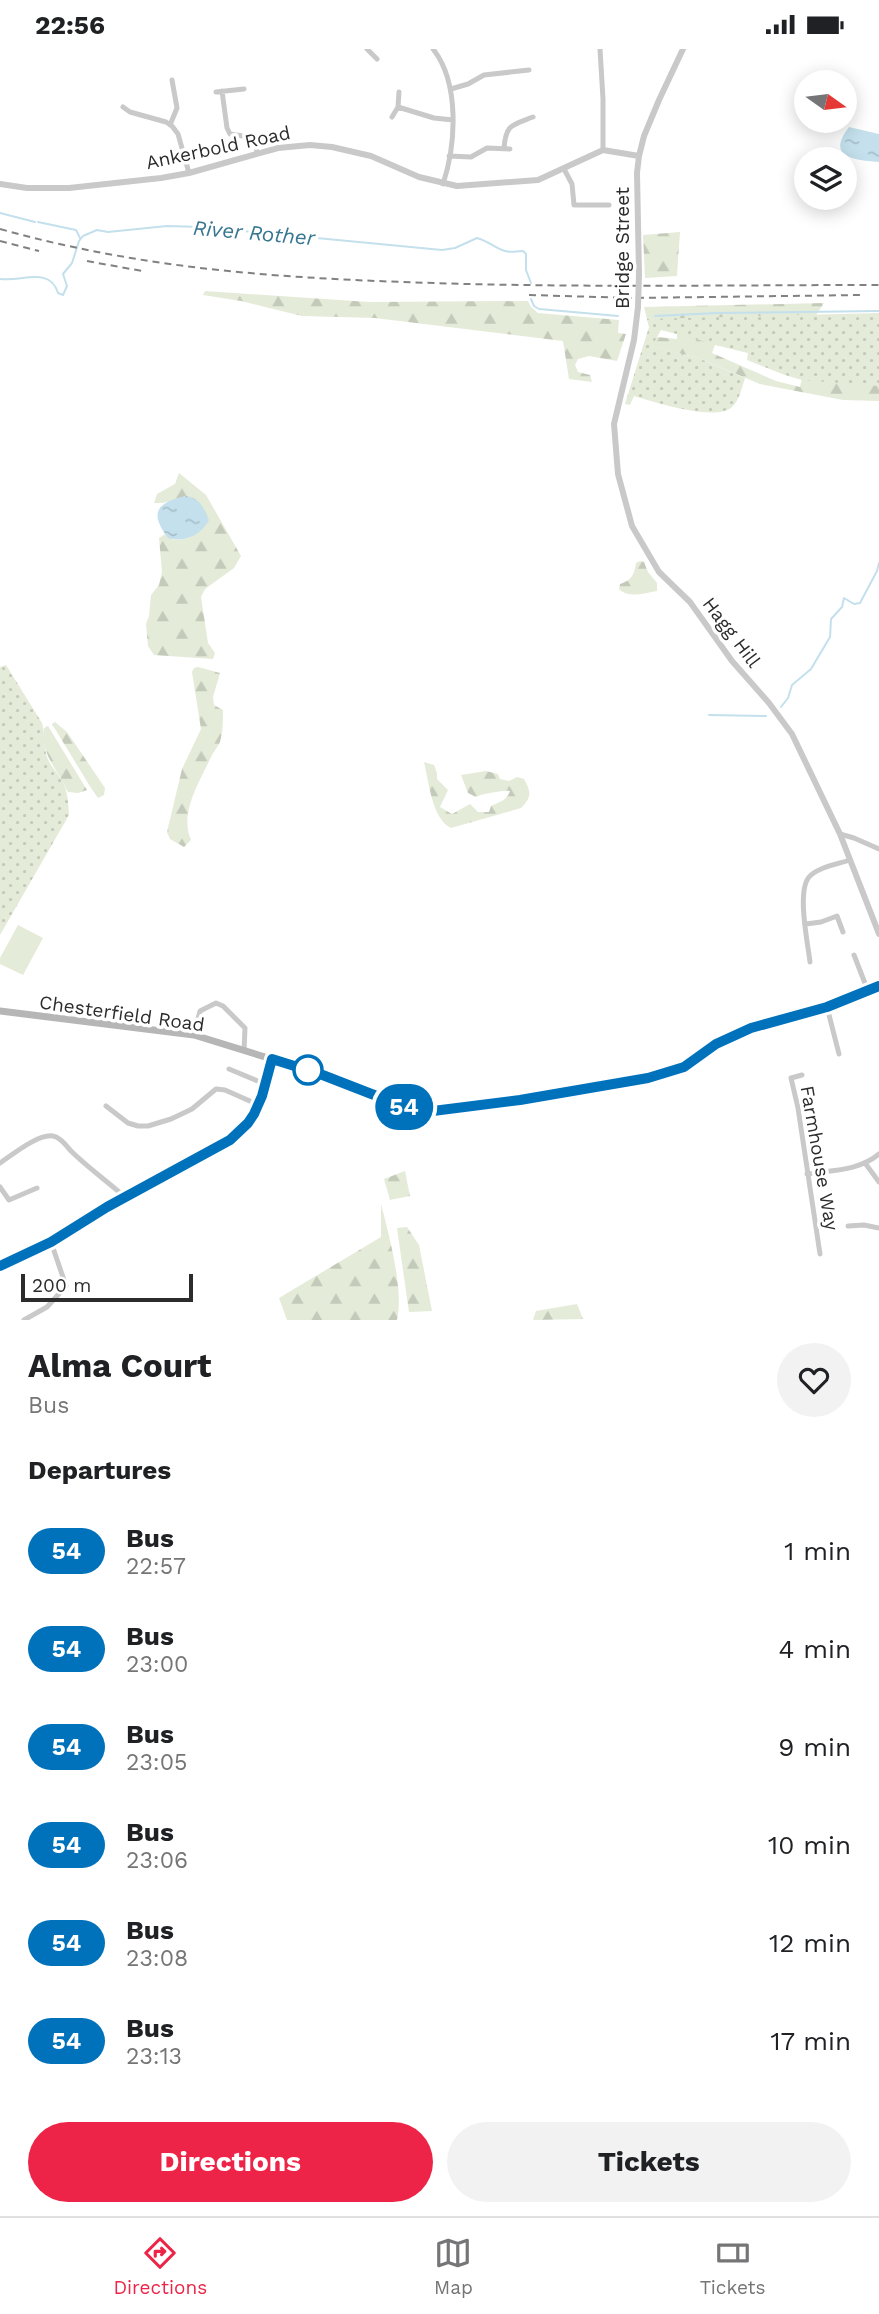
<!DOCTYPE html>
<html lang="en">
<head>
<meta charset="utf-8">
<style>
  body { margin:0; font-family:"Work Sans",sans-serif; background:#f2f2f2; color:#202124; height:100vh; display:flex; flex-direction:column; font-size:26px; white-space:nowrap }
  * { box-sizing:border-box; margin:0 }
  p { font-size:23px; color:#757577 }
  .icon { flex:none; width:38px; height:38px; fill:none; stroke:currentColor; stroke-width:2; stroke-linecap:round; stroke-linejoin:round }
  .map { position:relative; height:1271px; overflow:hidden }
  .panel { display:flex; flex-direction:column; background:#fff; flex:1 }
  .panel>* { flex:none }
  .badge { padding:0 14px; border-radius:23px; font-size:24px; line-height:46px }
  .needle { width:46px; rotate:104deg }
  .controls { position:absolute; left:794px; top:21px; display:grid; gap:14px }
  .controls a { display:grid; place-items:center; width:63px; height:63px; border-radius:50%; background:#fff; box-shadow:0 4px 18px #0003; font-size:35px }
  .scale { position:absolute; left:21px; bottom:18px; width:172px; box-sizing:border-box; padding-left:7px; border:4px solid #2c2c2c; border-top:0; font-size:19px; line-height:24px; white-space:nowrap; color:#2c2c2c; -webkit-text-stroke:5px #fff; paint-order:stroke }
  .map>.badge { position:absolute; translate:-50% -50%; box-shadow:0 0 0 4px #fff }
  h2 { padding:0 28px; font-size:26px; line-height:63px }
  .round { display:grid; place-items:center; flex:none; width:74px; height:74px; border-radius:37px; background:#f2f2f2 }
  .headline { display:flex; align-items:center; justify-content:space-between; height:119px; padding:0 28px }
  h1 { font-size:33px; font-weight:700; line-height:52px }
  .action { display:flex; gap:14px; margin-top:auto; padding:14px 28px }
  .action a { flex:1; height:80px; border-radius:42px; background:#ed2447; color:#fff; font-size:28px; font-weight:700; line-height:80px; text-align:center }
  .action a+a { background:#f2f2f2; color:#202124 }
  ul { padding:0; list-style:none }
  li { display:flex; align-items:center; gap:21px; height:98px; padding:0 28px }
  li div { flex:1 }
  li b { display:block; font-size:26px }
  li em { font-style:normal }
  li .badge { min-width:77px; font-weight:700; text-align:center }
  .status { display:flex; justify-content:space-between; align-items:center; height:49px; padding:0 35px; background:#fff; direction:ltr }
  .status svg { height:19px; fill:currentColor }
  .dock { display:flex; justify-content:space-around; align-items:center; height:98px; border-top:2px solid #e0e0e0; background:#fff; font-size:19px; color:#757577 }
  .dock a { display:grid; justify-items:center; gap:4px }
  .dock .selected { color:#ed2447 }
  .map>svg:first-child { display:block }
</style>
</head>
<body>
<div class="status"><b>22:56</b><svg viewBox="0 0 49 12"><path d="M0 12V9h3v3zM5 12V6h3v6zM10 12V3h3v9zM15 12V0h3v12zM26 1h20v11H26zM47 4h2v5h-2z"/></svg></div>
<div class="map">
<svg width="879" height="1271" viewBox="0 0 879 1271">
  <defs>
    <pattern id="forest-firs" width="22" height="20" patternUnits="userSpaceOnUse" patternTransform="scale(1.75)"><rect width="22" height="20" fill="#e4ebd8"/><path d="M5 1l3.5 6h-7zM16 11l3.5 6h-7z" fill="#c4caba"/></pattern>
    <pattern id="park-dots" width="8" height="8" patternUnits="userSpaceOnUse" patternTransform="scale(1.75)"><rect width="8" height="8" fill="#e4ebd8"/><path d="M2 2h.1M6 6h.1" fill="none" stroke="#c4caba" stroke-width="1.8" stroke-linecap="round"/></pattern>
    <pattern id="water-ripples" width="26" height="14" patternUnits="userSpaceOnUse" patternTransform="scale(1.75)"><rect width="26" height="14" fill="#c3e0ec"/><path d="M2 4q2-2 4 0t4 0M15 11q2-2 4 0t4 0" fill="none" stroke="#a8c0cb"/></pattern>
  </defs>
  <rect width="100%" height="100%" fill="#fff"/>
  <!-- forest -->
  <path fill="url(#forest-firs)" d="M680 183 677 227 645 229 643 186Z
    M205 242 369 253 528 252 531 258 538 264 619 271 618 284 626 285 617 312 589 307 578 310 575 316 578 323 590 326 592 333 569 330 563 292 375 269 302 267 241 252 203 246Z
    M824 254 813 271 749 304 715 296 712 304 776 332 800 338 807 308 879 312V352L843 351 760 335 698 309 651 297 657 288 677 290V285L649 277 644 258Z
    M179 424 206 446 241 507 234 519 205 540 201 548 208 594 215 604 213 610 154 606 148 597 146 575 149 567 151 546 159 536 162 523 159 489 165 485C172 494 183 491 193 487L186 447 163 454H154L157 445 175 435Z
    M640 512 644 513 648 523 657 534V542C644 544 630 550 619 540L620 535C632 531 634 526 636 514Z
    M198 618 220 624 213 648 214 656 223 661C223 672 223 682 220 693 218 698 213 703 211 708 200 732 179 764 191 791L184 798 170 790 167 783 182 720 201 680 192 623 194 619Z
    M55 673 67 683 105 739 104 746 98 749 91 739 52 675Z
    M48 677 87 741 78 744 68 743C58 721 40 705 44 679Z
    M424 713 434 716 437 724V730L448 741 440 758 452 765 470 755 478 763H489L491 757C500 753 507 751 510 742 505 741 481 745 476 748L468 744 461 726 486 722 498 725 500 730 509 732 517 728 524 730C531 742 532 748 521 759L451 779C432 770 429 733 424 713Z
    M405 1122 410 1147 390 1151 384 1130Z
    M381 1155C389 1186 404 1241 397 1271H287L279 1249 381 1188Z
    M407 1178 419 1196 432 1262 409 1263 397 1179Z
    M577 1255 583 1270 533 1271 536 1262Z"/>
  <!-- park -->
  <path fill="url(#park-dots)" d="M879 264V337L802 331 785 326 747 311 748 304C719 297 690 288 661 281L652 297 698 309 745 329C742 338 739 353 731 359 713 372 654 353 634 347L630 356 625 355 649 278 647 270Z
    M6 616 42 674C45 684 43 695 47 708 50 716 54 720 59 727 68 739 68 751 69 766L0 886V618Z"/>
  <!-- pitch -->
  <path fill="#e4ebd8" d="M18 876 43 889 23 926 0 915V909Z"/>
  <!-- water -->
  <path fill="url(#water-ripples)" d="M849 78 879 85V113C855 111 825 109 849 78Z
    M186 447C201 450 203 458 209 471 201 486 185 494 168 489 148 463 158 453 186 447Z"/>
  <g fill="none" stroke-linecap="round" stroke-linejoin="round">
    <!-- stream -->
    <path stroke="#c3e0ec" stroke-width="2" d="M0 164 35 173
      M38 173 76 181 80 189
      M0 230C21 233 50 217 58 244L63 246 67 237 63 225 72 214 79 192 83 187 97 181 108 183 167 177 202 178 442 201 455 199 477 189C488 192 497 200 505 202 510 204 517 202 523 202L526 205V221L531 234
      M531 250 534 257 539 260 618 267
      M655 267 717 264 879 262
      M781 658 788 649 792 636 811 620 830 588 831 570 842 558 844 549 854 555 860 554 877 522 879 514
      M709 666 766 667"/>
    <!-- minor -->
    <path stroke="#c9c9c9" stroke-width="5" d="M367 0 377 10
      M433 0C460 34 456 96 443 135
      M600 0 603 50V101
      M451 40 468 35 484 26 529 21
      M222 42 227 79 230 85 255 89 257 104
      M216 43 244 40
      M123 58 130 63 166 73 172 77 178 85 189 124
      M398 58 399 43
      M392 68 398 58 434 69 453 71
      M170 76 177 59 172 31
      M504 99C506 75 512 76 533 68
      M449 107 471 108 487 99 510 100
      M564 120 572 135 574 156H609
      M840 785 854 789 879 800
      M806 875 821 873 837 867 843 883
      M854 906 868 942
      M810 913C808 895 796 840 810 827 819 818 838 815 850 811
      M827 958 839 1005
      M194 986 200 962 216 954 223 957 245 979 244 1002
      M229 1020 265 1035
      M802 1026 791 1029 798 1059 820 1205
      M106 1057 128 1074 138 1077H148L171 1070 192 1060 216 1040 225 1041 259 1056
      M0 1114C12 1106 39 1084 53 1087 60 1088 66 1096 70 1101 87 1118 107 1132 125 1148
      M865 1114 879 1133
      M807 1125C832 1121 859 1122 879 1105
      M0 1138 9 1151 37 1139
      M848 1177 864 1176 879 1179
      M0 1217 51 1193 107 1158 230 1091C259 1067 262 1044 272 1010
      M24 1271 47 1258 66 1237 51 1193"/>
    <!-- tertiary -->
    <path stroke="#c9c9c9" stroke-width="6" d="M0 135 27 139H69L161 129 189 124 278 99 310 96 332 98 371 107 419 128 457 137 538 131 603 101 639 107
      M639 225 637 124 639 107 644 87 659 51 683 0
      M638 258 634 291 614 375 618 425 632 477 659 523 690 553 732 612 769 654 792 685 840 785 879 885"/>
    <!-- secondary -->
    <path stroke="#b6b6b6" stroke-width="7" d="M0 962 194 986 320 1025 405 1058 433 1062 520 1051 648 1029 684 1018 716 995 751 979 827 958 879 937"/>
    <!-- rail -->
    <path stroke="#818181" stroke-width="2" stroke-dasharray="7 5" stroke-linecap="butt" d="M0 180C136 218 263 228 403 233 561 239 720 236 879 236
      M0 192 39 202
      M87 212 142 222
      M529 246 631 249 862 246"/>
    <!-- tertiary-bridge -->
    <path stroke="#c9c9c9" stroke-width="6" d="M638 258 639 225"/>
  </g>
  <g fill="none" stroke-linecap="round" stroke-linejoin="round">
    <!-- line casing -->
    <g stroke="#fff" stroke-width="16">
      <path id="line" d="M0 1217 51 1193 107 1158 230 1091 248 1074 254 1065 262 1047 272 1010 320 1025 405 1058 433 1062 520 1051 648 1029 684 1018 716 995 751 979 827 958 879 937"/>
    </g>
    <!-- line -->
    <use href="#line" stroke="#0072bc" stroke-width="10"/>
  </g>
  <!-- markers -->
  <circle fill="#fff" stroke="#0072bc" stroke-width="3.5" cx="308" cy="1021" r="14"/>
  <g text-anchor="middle" stroke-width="7" stroke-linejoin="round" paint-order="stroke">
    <!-- street labels -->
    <g font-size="19" fill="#2c2c2c" stroke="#fff">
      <text transform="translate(218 98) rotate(-12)" y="7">Ankerbold Road</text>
      <text transform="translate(622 199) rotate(-90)" y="7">Bridge Street</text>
      <text transform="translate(732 583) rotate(53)" y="7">Hagg Hill</text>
      <text transform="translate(122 964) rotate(8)" y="7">Chesterfield Road</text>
      <text transform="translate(820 1109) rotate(80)" y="7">Farmhouse Way</text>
    </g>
    <!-- water labels -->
    <g font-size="21" font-style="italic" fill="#377791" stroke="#fff">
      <text transform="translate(254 184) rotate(5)" y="7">River Rother</text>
    </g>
  </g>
</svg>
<div class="controls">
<a><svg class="needle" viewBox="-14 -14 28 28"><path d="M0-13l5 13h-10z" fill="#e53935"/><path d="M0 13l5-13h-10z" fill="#757577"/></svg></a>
<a><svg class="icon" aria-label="layers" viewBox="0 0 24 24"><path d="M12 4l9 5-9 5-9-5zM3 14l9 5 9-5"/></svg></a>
</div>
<div class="scale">200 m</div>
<b class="badge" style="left:404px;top:1058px;background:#0072bc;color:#fff">54</b>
</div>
<section class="panel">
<div class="headline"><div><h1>Alma Court</h1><p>Bus</p></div><a class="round"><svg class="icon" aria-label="heart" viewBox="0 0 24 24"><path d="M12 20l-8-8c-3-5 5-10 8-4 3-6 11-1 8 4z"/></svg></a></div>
<h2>Departures</h2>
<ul>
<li><span class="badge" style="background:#0072bc;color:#fff">54</span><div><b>Bus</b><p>22:57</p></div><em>1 min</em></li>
<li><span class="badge" style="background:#0072bc;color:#fff">54</span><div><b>Bus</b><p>23:00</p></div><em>4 min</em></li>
<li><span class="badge" style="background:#0072bc;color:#fff">54</span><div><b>Bus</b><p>23:05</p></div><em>9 min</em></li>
<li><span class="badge" style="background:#0072bc;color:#fff">54</span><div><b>Bus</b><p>23:06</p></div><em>10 min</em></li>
<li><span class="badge" style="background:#0072bc;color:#fff">54</span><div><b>Bus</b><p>23:08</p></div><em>12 min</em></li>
<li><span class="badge" style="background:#0072bc;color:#fff">54</span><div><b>Bus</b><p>23:13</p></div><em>17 min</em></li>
</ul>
<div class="action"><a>Directions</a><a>Tickets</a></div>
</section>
<nav class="dock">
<a class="selected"><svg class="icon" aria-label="directions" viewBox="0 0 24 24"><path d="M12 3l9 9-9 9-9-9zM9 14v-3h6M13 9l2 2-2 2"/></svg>Directions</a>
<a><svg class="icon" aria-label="map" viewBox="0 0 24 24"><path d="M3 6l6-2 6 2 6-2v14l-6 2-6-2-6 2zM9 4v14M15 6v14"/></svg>Map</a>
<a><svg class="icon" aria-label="tickets" viewBox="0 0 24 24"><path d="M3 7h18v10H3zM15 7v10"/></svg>Tickets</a>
</nav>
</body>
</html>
